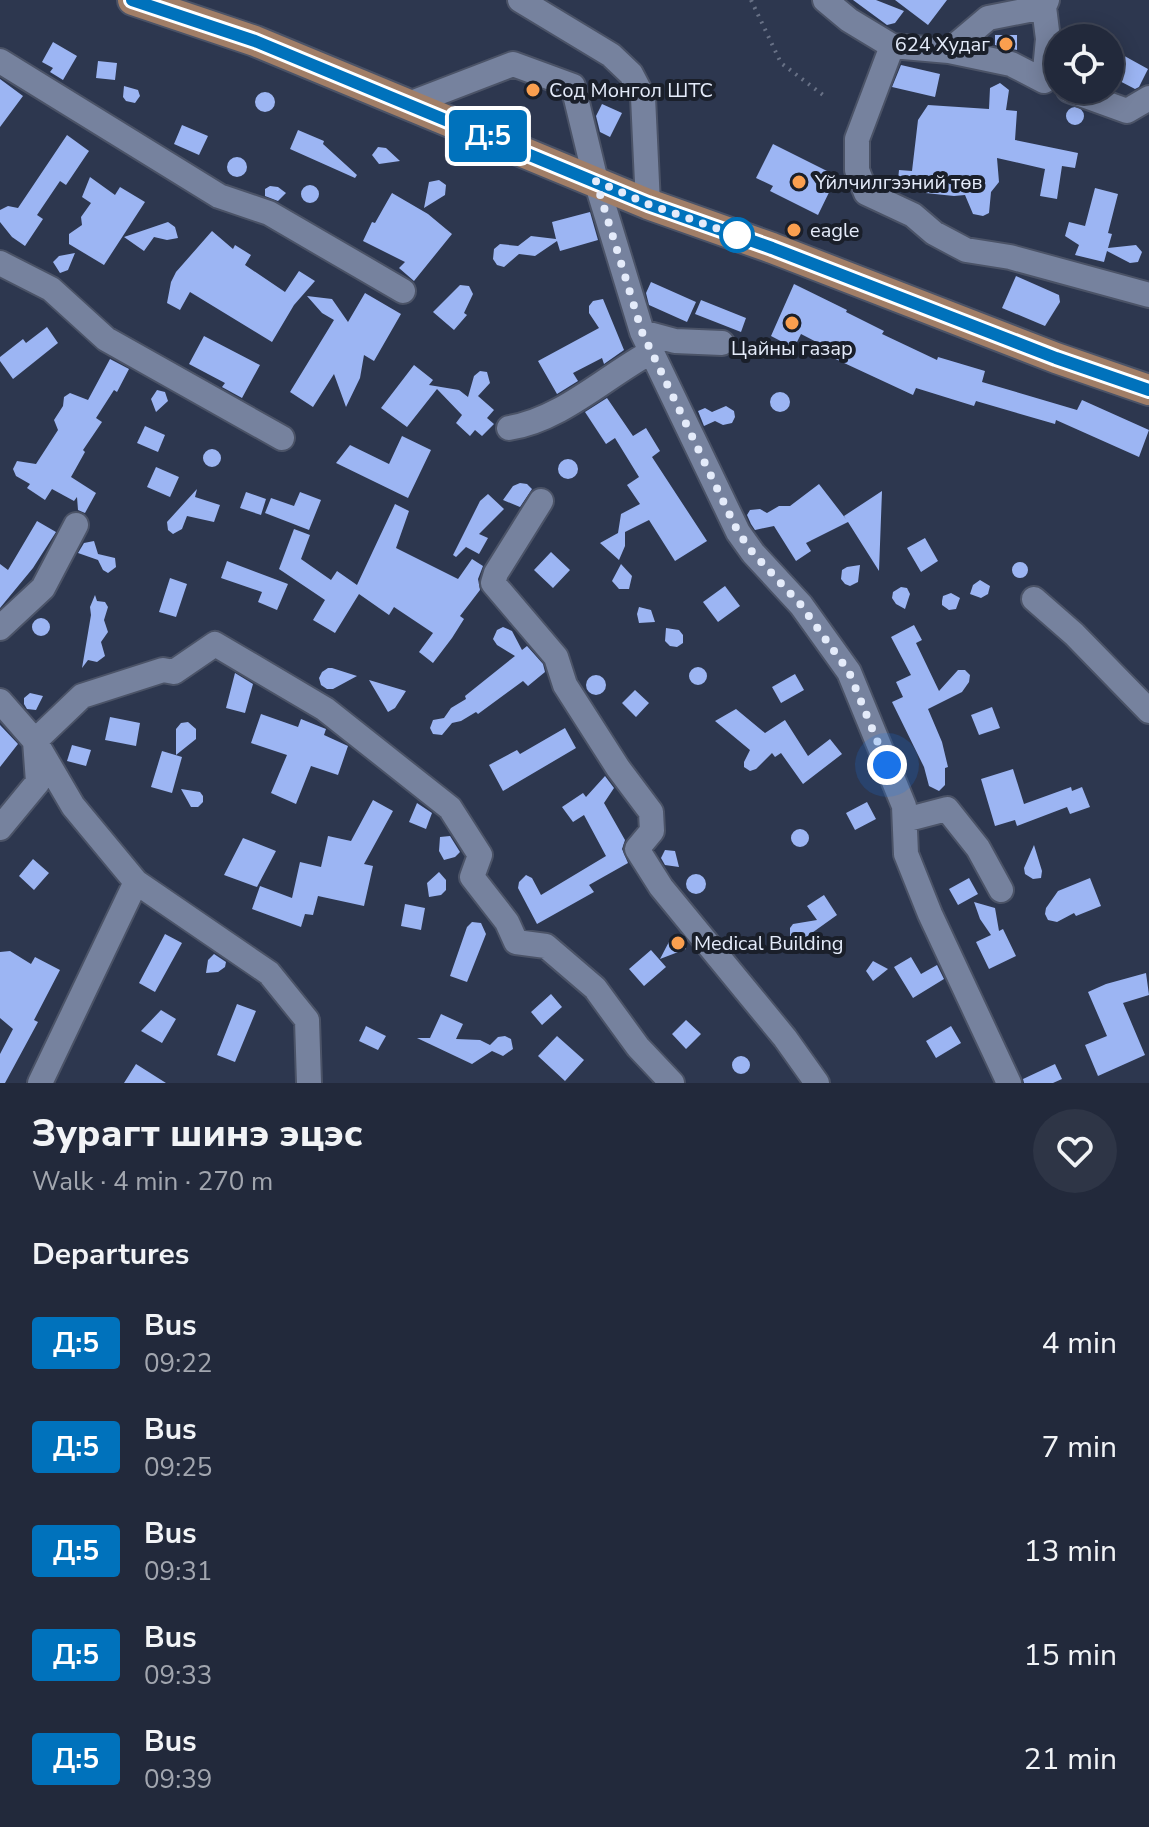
<!DOCTYPE html>
<html lang="en">
<head>
<meta charset="utf-8">
<style>
  body { margin:0; font-family:"Nunito Sans",sans-serif; background:#2e3546; color:#f1f3f6; height:100vh; display:flex; flex-direction:column; font-size:30px; white-space:nowrap }
  * { box-sizing:border-box; margin:0 }
  p { font-size:26px; color:#a2a6af }
  .icon { flex:none; width:44px; height:44px; fill:none; stroke:currentColor; stroke-width:2; stroke-linecap:round; stroke-linejoin:round }
  .map { position:relative; height:1083px; overflow:hidden }
  .side { display:flex; flex-direction:column; background:#22293b; flex:1 }
  .side>* { flex:none }
  .badge { padding:0 16px; border-radius:6px; font-size:28px; line-height:52px }
  .fabs { position:absolute; left:1044px; top:24px; display:grid; gap:16px }
  .fabs a { display:grid; place-items:center; width:80px; height:80px; border-radius:50%; background:#22293b; box-shadow:0 4px 20px #0003,0 0 0 2px #3f4555; font-size:40px }
  .you { position:absolute; width:40px; height:40px; margin:-20px; border:6px solid #fff; border-radius:50%; background:#1a73e8; box-shadow:0 0 0 12px #1a73e833 }
  .map>.badge { position:absolute; translate:-50% -50%; box-shadow:0 0 0 4px #fff }
  h2 { padding:0 32px; font-size:30px; line-height:72px }
  .round { display:grid; place-items:center; flex:none; width:84px; height:84px; border-radius:42px; background:#2e3546 }
  .headline { display:flex; align-items:center; justify-content:space-between; height:136px; padding:0 32px }
  h1 { font-size:38px; font-weight:800; line-height:60px }
  ul { padding:0; list-style:none }
  li { display:flex; align-items:center; gap:24px; height:104px; padding:0 32px }
  li div { flex:1 }
  li b { display:block; font-size:30px }
  li em { font-style:normal }
  li .badge { min-width:88px; font-weight:700; text-align:center }
  .map>svg:first-child { display:block }
</style>
</head>
<body>
<div class="map">
<svg width="1149" height="1083" viewBox="0 0 1149 1083">
  <rect width="100%" height="100%" fill="#2d374f"/>
  <!-- building -->
  <path fill="#9cb5f3" d="M853 0H876L904 11 895 23 887 25Z
    M895 0H947L928 25Z
    M995 35H1017V50L995 45Z
    M53 42 77 56 63 80 50 72 53 68 42 62Z
    M1110 48 1148 69 1139 87 1135 89 1110 76Z
    M98 61 117 63 115 80 96 78Z
    M901 65 940 74 935 97 892 87Z
    M0 79 23 96 0 127Z
    M1000 83 1009 90 1006 110 1017 111 1015 140 1078 153 1075 168 1062 166 1057 199 1040 196 1045 169 997 158 999 182 991 192 989 213 983 216 973 214 965 195 954 196 897 190 899 170 912 171 918 120 928 105 989 109 990 88Z
    M124 86 138 90 140 96 135 103 126 101 123 97Z
    M255 102a10 10 0 1 1 20 0a10 10 0 1 1-20 0Z
    M602 104 622 113 610 137 600 132 596 116Z
    M1066 116a9 9 0 1 1 18 0a9 9 0 1 1-18 0Z
    M182 125 208 136 199 155 174 144Z
    M298 130 324 141 323 144 357 175 355 178 290 149Z
    M67 135 89 151 66 185 60 181 37 215 43 219 25 246 12 237 0 222V210L8 206 18 208Z
    M773 144 837 176 818 215 770 191 773 186 756 178Z
    M378 147 386 148 400 161 379 164 372 155Z
    M227 167a10 10 0 1 1 20 0a10 10 0 1 1-20 0Z
    M90 177 115 195 120 187 145 202 104 265 69 244V234L82 225 81 217 91 203 82 197Z
    M439 180 446 185 445 195 424 208 429 182Z
    M301 194a9 9 0 1 1 18 0a9 9 0 1 1-18 0Z
    M270 186 278 187 286 193 278 201 265 196V189Z
    M1095 188 1118 194 1108 233 1112 234 1108 248 1136 245 1142 252 1138 262 1130 263 1107 251 1104 262 1075 255 1079 245 1065 236 1069 222 1085 226Z
    M392 193 428 214 452 234 414 281 399 268 405 262 363 241 372 222 375 223Z
    M590 212 598 240 560 251 557 241 535 256 519 254 504 267 497 265 493 259 494 249 500 244 518 246 531 236 556 239 552 222Z
    M168 222 175 227 178 238 167 240 154 237 144 251 124 237Z
    M212 231 233 249 235 245 251 255 245 265 285 292 299 271 315 281 294 305 272 342 190 292 180 310 167 303 171 282 176 272Z
    M75 253 68 270 60 273 53 262 59 256Z
    M1016 276 1059 295 1060 302 1045 326 1002 308Z
    M651 282 696 302 687 322 649 305 646 293Z
    M794 284 847 310 846 312 884 331 882 334 937 360 938 357 985 371 982 382 1077 410 1082 400 1149 430 1139 457 1056 420 1055 424 976 401 974 406 916 388 913 395 829 356 832 350 801 334 794 348 771 336Z
    M460 285 469 286 473 294 464 313 467 315 454 330 433 312Z
    M365 293 401 314 374 361 364 355 360 378 346 407 334 374 313 407 290 392 334 320 322 313 307 296 332 299 348 322Z
    M603 299 624 350 604 364 602 358 573 373 578 381 557 394 538 361 599 328 589 313V306L593 301Z
    M701 300 746 318 741 332 695 314Z
    M47 327 58 343 13 379 0 361V357L23 339 26 343Z
    M204 336 260 365 242 398 222 387 225 383 189 364Z
    M110 359 129 369 117 392 114 390 96 418 102 422 83 450 85 452 71 477 96 493 85 513 78 510 77 497 74 501 52 489 45 500 27 488 30 484 16 476 13 469 17 461 36 464 58 430 54 420 63 406 64 397 70 393 88 400Z
    M414 365 433 380 429 385 459 390 468 397 474 376 480 371 487 372 490 383 478 396 494 410 487 418 494 424 482 436 475 430 470 436 456 423 462 415 437 389 407 427 381 408Z
    M157 390 165 392 168 401 156 412 151 399Z
    M770 402a10 10 0 1 1 20 0a10 10 0 1 1-20 0Z
    M607 398 633 436 646 428 660 451 652 457 707 541 675 561 649 520 625 532V546L619 560 600 543 618 533 621 514 640 504 627 485 639 477 615 438 606 444 585 412Z
    M726 406 734 411 735 417 732 423 723 425 715 421 704 426 698 411 705 408 712 412Z
    M145 426 165 435 158 452 137 443Z
    M402 436 431 450 408 498 336 463 350 445 389 464Z
    M203 458a9 9 0 1 1 18 0a9 9 0 1 1-18 0Z
    M558 469a10 10 0 1 1 20 0a10 10 0 1 1-20 0Z
    M156 467 179 477 170 497 147 487Z
    M520 483 527 484 532 489 520 507 503 500 513 486Z
    M819 484 846 519 844 516 882 491 879 571 848 522 806 543 811 551 796 561 774 526 755 530 751 524 747 515 750 510 760 509 767 513 779 506H790Z
    M197 489 195 497 220 505 214 522 187 516 182 529 173 534 168 530 167 522Z
    M246 492 266 499 261 515 240 508Z
    M300 492 321 500 309 530 265 513 271 498 294 506Z
    M488 494 504 509 479 534 488 538 479 554 466 547 456 557 453 555 480 501Z
    M395 504 409 511 396 548 458 579 472 559 483 566 478 579 480 590 460 616 464 619 452 638 433 663 419 652 433 633 394 607 389 615 359 594 335 633 313 620 325 600 279 569 294 529 310 535 301 559 331 580 337 571 357 585Z
    M37 521 56 532 33 568 0 608V564L8 570Z
    M925 538 938 561 921 572 907 548Z
    M94 541 98 554 115 558 116 567 108 573 103 570 98 560 78 553 84 543Z
    M551 552 570 570 553 588 534 570Z
    M227 561 288 584 277 610 258 602 262 592 221 578Z
    M1012 570a8 8 0 1 1 16 0a8 8 0 1 1-16 0Z
    M621 564 632 576 629 589H619L612 581Z
    M860 565 858 582 850 586 845 584 841 579 842 570 847 567Z
    M170 578 187 584 176 617 159 612Z
    M980 580 990 586 988 594 981 598 970 594 973 585Z
    M725 586 740 606 718 622 703 602Z
    M901 587 907 588 910 594 905 609 896 604 892 598 893 592Z
    M951 593 960 598 956 609 949 610 942 605V601L943 596Z
    M95 595 97 601 105 602 108 607 104 620 108 632 101 642 105 656 97 662 88 660 82 668 91 615 90 607Z
    M639 607 651 610 655 622 639 623 637 614Z
    M32 627a9 9 0 1 1 18 0a9 9 0 1 1-18 0Z
    M914 625 922 640 916 643 939 691 958 670H965L970 675 969 682 962 692 928 709 942 742 948 767 945 768V785L939 791 929 786 924 767 892 702 903 697 896 682 911 675 891 637Z
    M503 627 512 631 522 650 527 646 543 664 545 672 528 686 523 681 478 714 476 712 461 721 452 723 442 735 433 734 430 728 433 720 444 718 451 708 466 699 465 696 515 656 497 645 493 639 497 630Z
    M666 628 679 630 683 635V643L677 647 670 646 665 641Z
    M689 676a9 9 0 1 1 18 0a9 9 0 1 1-18 0Z
    M328 668H332L357 676 333 689H327L321 685 319 678 322 672Z
    M235 673 253 684 245 713 226 708Z
    M795 674 804 690 781 703 772 687Z
    M586 685a10 10 0 1 1 20 0a10 10 0 1 1-20 0Z
    M369 680 406 691 395 708 388 712Z
    M635 690 649 703 636 717 622 703Z
    M30 693 43 696 36 710 27 709 24 704V698Z
    M992 707 1000 728 979 735 971 715Z
    M736 709 765 733 785 720 808 756 830 739 842 754 803 784 781 753 775 757 772 753 756 769 750 771 744 767V762L750 750 715 721Z
    M261 714 298 727 301 719 326 729 324 735 348 746 338 775 311 766 296 804 271 793 287 755 251 743Z
    M110 717 140 723 136 746 105 740Z
    M188 722 196 729V739L176 755V729L181 723Z
    M0 725 18 744 0 767Z
    M565 728 576 748 503 791 489 765 517 750 520 754Z
    M72 745 91 750 86 766 67 761Z
    M162 751 182 757 172 793 151 787Z
    M1013 769 1024 804 1071 787 1072 791 1082 787 1090 807 1070 814 1067 807 1017 826 1015 820 995 826 981 779Z
    M605 776 614 788 604 803 625 840 622 849 628 863 589 885 594 892 537 924 518 888 519 882 526 875 532 878 541 895 606 856 584 815 573 822 562 807 583 793 586 797Z
    M181 789 200 792 203 796V802L198 807H191Z
    M373 800 393 811 364 864 373 866 364 906 318 896 313 915 305 914 301 927 252 909 260 886 292 898 300 862 321 867 328 836 351 841Z
    M867 802 876 819 855 830 846 813Z
    M417 803 432 813 426 829 409 822Z
    M791 838a9 9 0 1 1 18 0a9 9 0 1 1-18 0Z
    M450 836 460 852 455 857 444 860 439 851 440 837Z
    M243 838 276 851 257 887 224 875Z
    M1034 845 1042 871 1041 878 1033 879 1025 874 1024 868Z
    M665 850 675 851 679 867 665 865 661 858Z
    M33 859 49 873 34 890 19 876Z
    M439 872 446 880V890L441 895 429 897 427 883Z
    M686 884a10 10 0 1 1 20 0a10 10 0 1 1-20 0Z
    M969 878 978 894 958 905 949 889Z
    M1090 878 1101 906 1076 916 1074 913 1057 922 1048 920 1045 914 1046 908 1058 891Z
    M824 895 837 915 802 940H794L790 936V928L793 924 817 920 807 906Z
    M974 902 995 908 999 931 1003 929 1016 956 989 969 976 942 991 935 980 919Z
    M405 904 425 908 421 930 401 926Z
    M472 922 481 923 486 934 467 982 450 976 467 927Z
    M165 934 182 943 155 992 139 983Z
    M680 935 686 941V949L660 959 672 936Z
    M651 950 666 967 644 986 629 969Z
    M10 951 31 964 35 957 60 970 34 1020 38 1022 5 1083H0V1054L13 1029 0 1018V952Z
    M214 954 226 962 225 967 218 972 206 973 208 960Z
    M911 957 921 974 937 965 944 979 913 998 894 967Z
    M873 961 888 969 873 981 866 971Z
    M1146 973 1149 995 1123 1003 1145 1055 1098 1076 1085 1045 1107 1036 1088 992 1106 984Z
    M551 994 562 1007 542 1025 531 1012Z
    M237 1004 256 1011 235 1062 217 1055Z
    M161 1010 176 1019 162 1043 141 1031Z
    M441 1014 463 1024 456 1039 480 1040 490 1045 498 1037 505 1036 511 1039 513 1049 503 1056 492 1051 472 1064 417 1038H430Z
    M686 1020 701 1034 686 1049 672 1034Z
    M366 1026 386 1036 378 1050 359 1041Z
    M951 1026 961 1043 936 1058 926 1041Z
    M557 1036 584 1060 565 1081 538 1056Z
    M732 1065a9 9 0 1 1 18 0a9 9 0 1 1-18 0Z
    M136 1064 166 1083H124Z
    M1055 1064 1062 1079 1053 1083H1024L1023 1079Z"/>
  <g fill="none" stroke-linecap="round" stroke-linejoin="round">
    <!-- minor casing -->
    <g stroke="#4b5367" stroke-width="28">
      <path id="minor" d="M520 0 611 55 631 74 643 97 648 204
        M825 0 849 20 892 46 949 51 988 18 1044 7
        M892 46 857 139V170L866 193 913 215 934 233 966 250 1010 257 1149 295
        M949 51 1011 64 1044 81 1048 39 1044 7 1047 0
        M0 61 219 196 269 213 403 291
        M1069 90 1127 111 1149 98
        M409 104 513 64 573 86 596 181 642 332 738 532 753 553 801 605 849 672 904 806 906 854 930 914 1009 1083
        M0 263 51 289 106 339 282 438
        M642 332 675 341 722 343
        M509 428C561 420 605 377 651 352
        M541 501 496 573 493 583 556 657 565 685 618 768 651 812 652 831 637 849 661 887 785 1038 817 1083
        M1034 599 1074 634 1149 711
        M0 628 43 588 76 525
        M0 701 35 741 73 806 136 882 269 973 307 1020 309 1083
        M905 820 947 809 978 848 1001 890
        M0 828 38 782 35 741 82 696 163 670 174 672 215 644 325 709 450 808 480 855 472 877 507 922 516 942 546 946 595 988 638 1047 672 1083
        M40 1083 136 882"/>
    </g>
    <!-- major casing -->
    <g stroke="#4b5367" stroke-width="34">
      <path id="major" d="M133 0 255 41 648 204 772 248 1056 358 1149 390"/>
    </g>
    <!-- path -->
    <path stroke="#687186" stroke-width="4" stroke-dasharray="2 6" stroke-linecap="butt" d="M751 0 781 63 827 98"/>
    <!-- minor -->
    <use href="#minor" stroke="#76829e" stroke-width="24"/>
    <!-- major -->
    <use href="#major" stroke="#a17e67" stroke-width="30"/>
  </g>
  <g fill="none" stroke-linecap="round" stroke-linejoin="round">
    <!-- line casing -->
    <g stroke="#fff" stroke-width="18">
      <path id="line" d="M132 0 255 41 648 204 772 248 1056 358 1149 390"/>
    </g>
    <!-- line -->
    <use href="#line" stroke="#0072bc" stroke-width="12"/>
    <!-- walk -->
    <path stroke="#e4ebfa" stroke-width="8" stroke-dasharray="0 14.4" d="M737 235 747 239 648 204 596 181 642 332 738 532 753 553 801 605 849 672 887 765"/>
  </g>
  <!-- markers -->
  <g fill="#fa9f4f" stroke="#1a1f2a" stroke-width="3">
    <circle cx="1006" cy="44" r="8"/>
    <circle cx="533" cy="90" r="8"/>
    <circle cx="799" cy="182" r="8"/>
    <circle cx="794" cy="230" r="8"/>
    <circle cx="792" cy="323" r="8"/>
    <circle cx="678" cy="943" r="8"/>
  </g>
  <circle fill="#fff" stroke="#0072bc" stroke-width="4" cx="737" cy="235" r="16"/>
  <g text-anchor="middle" stroke-width="8" stroke-linejoin="round" paint-order="stroke">
    <!-- poi labels -->
    <g font-size="20" fill="#e4ebfa" stroke="#1a1f2a" text-anchor="start">
      <text x="990" y="51" text-anchor="end">624 Худаг</text>
      <text x="549" y="97">Сод Монгол ШТС</text>
      <text x="815" y="189">Үйлчилгээний төв</text>
      <text x="810" y="237">eagle</text>
      <text x="792" y="355" text-anchor="middle">Цайны газар</text>
      <text x="694" y="950">Medical Building</text>
    </g>
  </g>
</svg>
<div class="fabs">
<a><svg class="icon" aria-label="locate" viewBox="0 0 24 24"><circle cx="12" cy="12" r="6"/><path d="M12 2v4M12 18v4M2 12h4M18 12h4"/></svg></a>
</div>
<div class="you" style="left:887px;top:765px"></div>
<b class="badge" style="left:488px;top:136px;background:#0072bc;color:#fff">Д:5</b>
</div>
<section class="side">
<div class="headline"><div><h1>Зурагт шинэ эцэс</h1><p>Walk · 4 min · 270 m</p></div><a class="round"><svg class="icon" aria-label="heart" viewBox="0 0 24 24"><path d="M12 20l-8-8c-3-5 5-10 8-4 3-6 11-1 8 4z"/></svg></a></div>
<h2>Departures</h2>
<ul>
<li><span class="badge" style="background:#0072bc;color:#fff">Д:5</span><div><b>Bus</b><p>09:22</p></div><em>4 min</em></li>
<li><span class="badge" style="background:#0072bc;color:#fff">Д:5</span><div><b>Bus</b><p>09:25</p></div><em>7 min</em></li>
<li><span class="badge" style="background:#0072bc;color:#fff">Д:5</span><div><b>Bus</b><p>09:31</p></div><em>13 min</em></li>
<li><span class="badge" style="background:#0072bc;color:#fff">Д:5</span><div><b>Bus</b><p>09:33</p></div><em>15 min</em></li>
<li><span class="badge" style="background:#0072bc;color:#fff">Д:5</span><div><b>Bus</b><p>09:39</p></div><em>21 min</em></li>
</ul>
</section>
</body>
</html>
